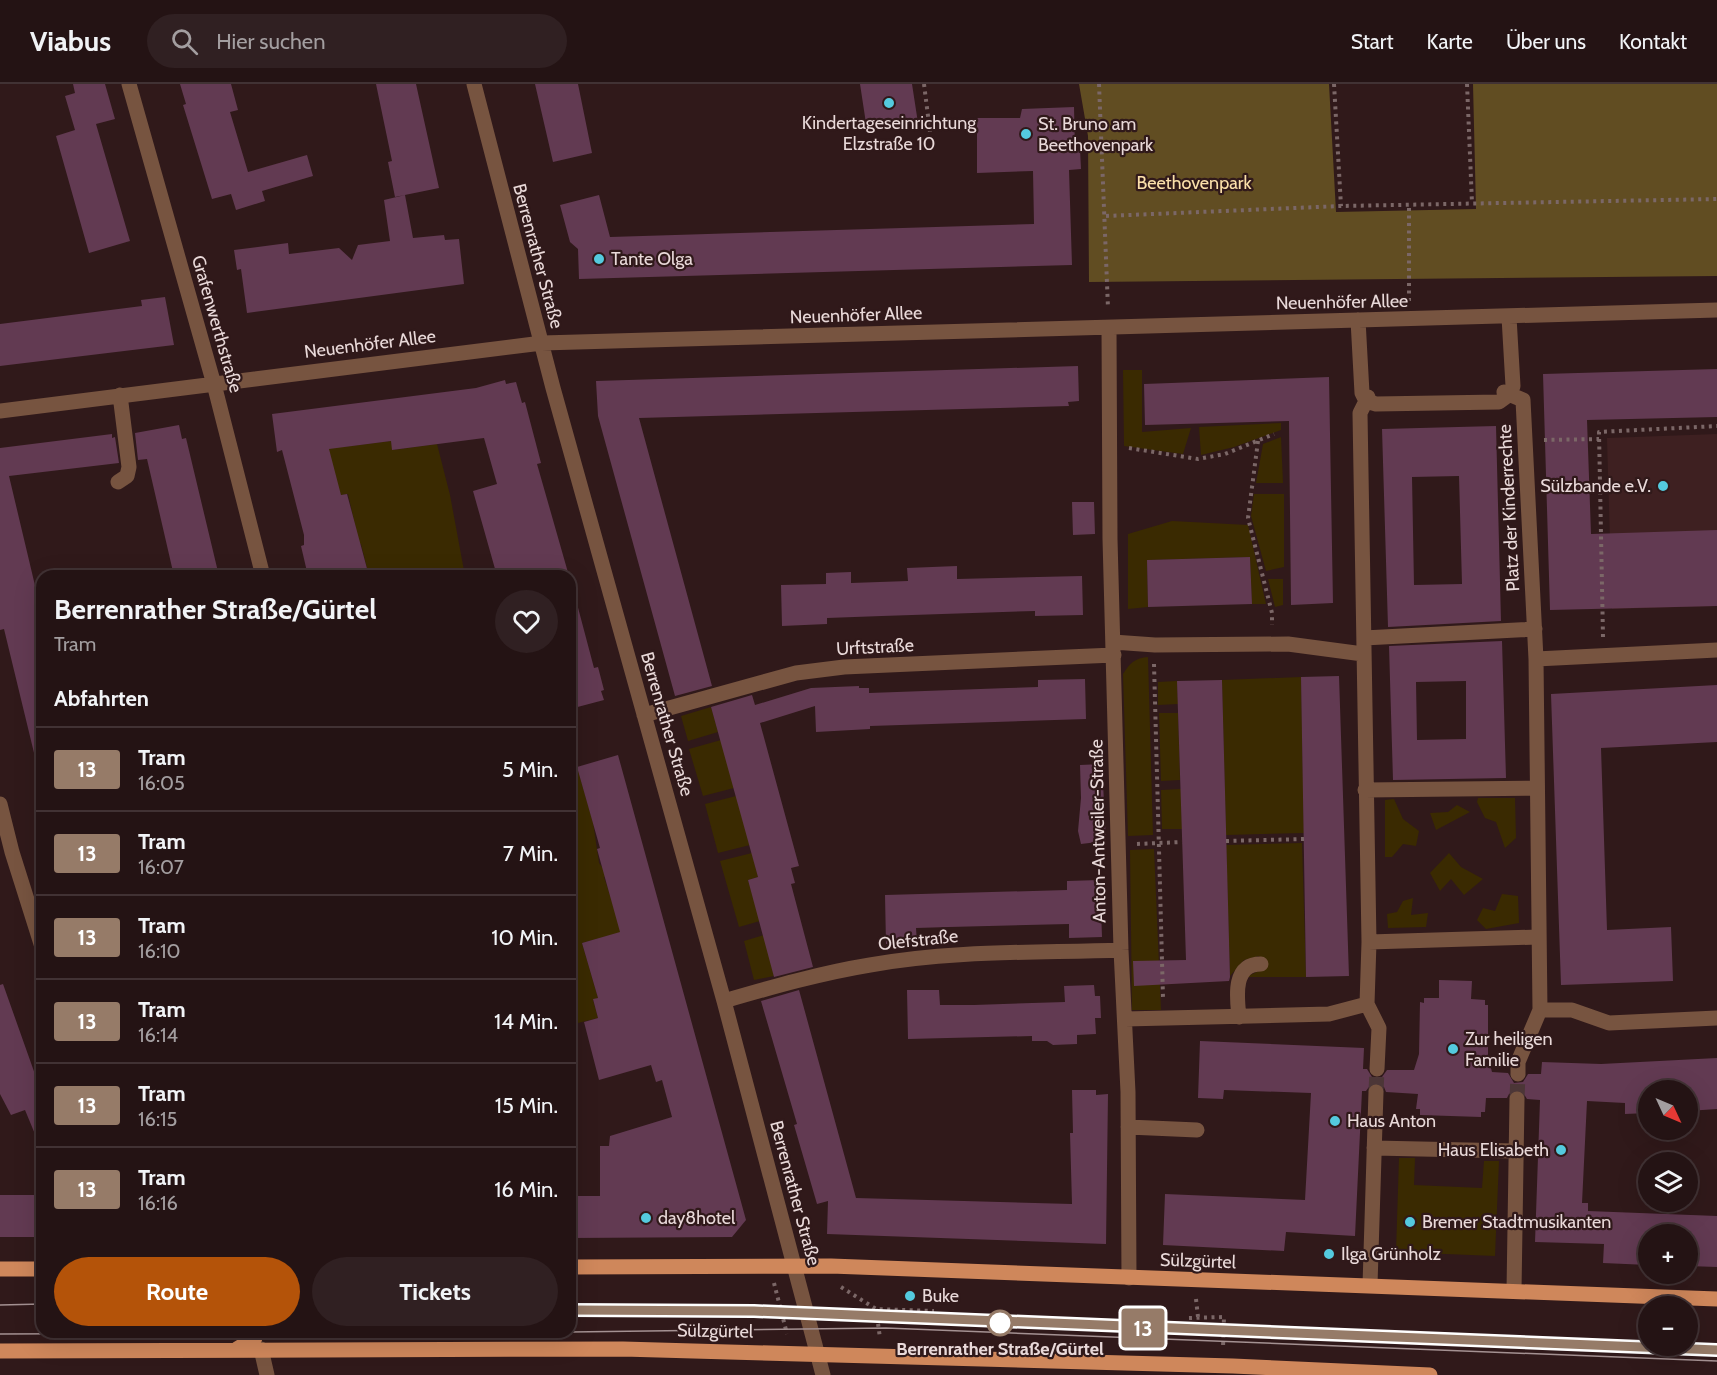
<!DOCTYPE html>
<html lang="de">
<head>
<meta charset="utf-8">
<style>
  body { margin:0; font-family:Cabin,sans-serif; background:#302022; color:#f1f3f6; height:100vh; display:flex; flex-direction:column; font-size:22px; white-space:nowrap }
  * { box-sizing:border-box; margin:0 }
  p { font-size:20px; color:#a39ea0 }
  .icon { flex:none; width:33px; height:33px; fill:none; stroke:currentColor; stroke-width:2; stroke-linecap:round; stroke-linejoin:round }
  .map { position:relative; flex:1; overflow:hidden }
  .drawer { position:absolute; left:36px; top:486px; width:540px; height:768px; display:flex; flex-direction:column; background:#241314; border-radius:18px; box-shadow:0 6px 24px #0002,0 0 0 2px #413234 }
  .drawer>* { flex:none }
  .badge { padding:0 12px; border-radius:4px; font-size:21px; line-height:39px }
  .needle { width:39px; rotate:134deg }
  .fabs { position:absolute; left:1638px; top:996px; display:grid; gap:12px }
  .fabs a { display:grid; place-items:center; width:60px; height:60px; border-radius:50%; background:#241314; box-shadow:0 6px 24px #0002,0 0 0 2px #413234; font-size:30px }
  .map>.badge { position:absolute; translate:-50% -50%; box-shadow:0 0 0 3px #fff }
  h2 { padding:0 18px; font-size:22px; line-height:54px }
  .round { display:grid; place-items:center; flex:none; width:63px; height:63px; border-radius:32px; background:#302022 }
  .overview { display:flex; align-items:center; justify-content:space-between; height:102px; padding:0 18px }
  h1 { font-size:28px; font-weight:800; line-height:45px }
  .action { display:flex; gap:12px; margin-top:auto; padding:12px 18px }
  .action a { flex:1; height:69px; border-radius:36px; background:#b45309; color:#fff; font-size:24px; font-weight:800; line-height:69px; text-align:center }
  .action a+a { background:#302022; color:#f1f3f6 }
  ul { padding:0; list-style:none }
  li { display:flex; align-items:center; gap:18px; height:84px; padding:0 18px; border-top:2px solid #413234 }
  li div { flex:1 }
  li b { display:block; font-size:22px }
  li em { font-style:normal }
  li .badge { min-width:66px; font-weight:700; text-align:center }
  header { display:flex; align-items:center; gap:36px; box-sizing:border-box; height:84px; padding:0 30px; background:#241314; border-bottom:2px solid #413234 }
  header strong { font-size:28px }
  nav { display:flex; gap:33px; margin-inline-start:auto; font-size:21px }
  .search { width:420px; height:54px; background:#302022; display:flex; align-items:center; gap:15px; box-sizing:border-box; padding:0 21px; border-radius:33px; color:#a39ea0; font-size:22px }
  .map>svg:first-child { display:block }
</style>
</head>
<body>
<header>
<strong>Viabus</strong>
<div class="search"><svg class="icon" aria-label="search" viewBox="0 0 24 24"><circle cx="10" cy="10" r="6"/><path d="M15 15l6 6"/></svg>Hier suchen</div>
<nav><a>Start</a><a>Karte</a><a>Über uns</a><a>Kontakt</a></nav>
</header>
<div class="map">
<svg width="1717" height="1291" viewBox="0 0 1717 1291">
  <rect width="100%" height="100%" fill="#30191a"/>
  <!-- built -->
  <path fill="#3e2021" d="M1717 350V522L1612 525 1607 354Z"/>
  <!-- green -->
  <path fill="#3a2a01" d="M1123 286H1142V348L1191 344 1183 370 1124 362Z
    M1281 339V346L1234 363 1201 371 1199 343Z
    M1281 353 1283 399H1256L1263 360Z
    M391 357 393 366 437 360 450 411 465 492H369L361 460 350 462 356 445 348 410 341 411 321 362 343 363Z
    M1254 410H1284V483L1266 487 1251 432Z
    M1172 437 1248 441 1266 520H1252L1250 473 1147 476 1148 523 1128 525V450Z
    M1268 495H1283V521L1275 523Z
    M1148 573 1153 751 1128 752 1123 590C1130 579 1135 574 1148 573Z
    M1301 593 1304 749 1226 751 1222 596Z
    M1177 597 1178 620 1158 621V598Z
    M711 623 718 648 688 657 681 632Z
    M1159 629H1178L1180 696 1161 697Z
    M721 656 734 704 703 712 689 665Z
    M577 683 593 738 599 779 609 792 604 793 622 848 582 859 598 914 593 916 598 934 570 941V685Z
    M1181 705 1182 745H1162L1161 706Z
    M736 712 750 761 718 769 705 720Z
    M1478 714H1515L1516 754 1505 764 1496 738 1485 734 1477 718Z
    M1394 715 1403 735 1419 747 1416 762 1403 760 1392 773H1385V716Z
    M1457 721 1470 728 1436 746 1430 729 1448 728Z
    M1302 759 1306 893H1246L1261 886 1259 872 1244 876 1230 892 1226 761Z
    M1154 765 1161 926H1132L1130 766Z
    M752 769 758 793 748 796 760 837 739 843 720 777Z
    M1449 769 1461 783 1483 795 1464 811 1451 795 1440 807 1430 789Z
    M1502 810 1518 812 1519 839 1486 845 1477 836 1483 824 1495 827Z
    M1413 814 1411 831 1428 829 1426 843 1388 844 1387 830 1397 828 1403 817Z
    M764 851 774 892 754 896 744 857Z
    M1399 1074H1415L1414 1101 1482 1104 1484 1077H1499L1495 1172 1396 1168Z"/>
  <!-- forest -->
  <path fill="#614d22" d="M1079 0H1329L1336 128 1476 125 1473 0H1717V192L1089 198 1088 52Z"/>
  <!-- building -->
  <path fill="#623a52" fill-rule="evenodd" d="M73 0H105L115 35 96 40 130 157 89 169 56 52 75 46 65 12 75 9Z
    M180 0H231L238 26 230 28 248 88 307 71 313 92 262 107 265 117 236 126 231 110 212 115 183 21 186 20Z
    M376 0H416L439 104 395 113 388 78 392 77Z
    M535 0H578L592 69 553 78Z
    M860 0H912L918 39 867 46Z
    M1074 23 1075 65H1080L1081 85 1069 86 1072 181 579 195 578 165 570 158 560 121 599 111 610 153 1034 140 1033 87 977 89V34H1020L1022 25Z
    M405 111 413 154 444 151 445 156 459 155 464 200 247 229 241 185 237 186 234 166 288 159 289 170 339 164 352 176 358 161 390 157 384 116Z
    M165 213 174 261 0 282V240L142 222 141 216Z
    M1078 282 1079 317 1068 318 1069 322 639 334 712 602 675 612 598 332 596 297Z
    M1717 285V333L1587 336 1591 450 1717 446V522L1550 526 1543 290Z
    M1329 293 1333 519 1291 521 1289 337 1145 341 1144 300Z
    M505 296 506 300 516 298 522 319 525 318 541 379 537 380 569 492H497L473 407 497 400 484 354 392 366 391 357 329 365 341 411 347 410 369 492H308L301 462 304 461V451L282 366 277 368 272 330 476 304Z
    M179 341 182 355 186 354 219 492H174L147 375 138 376 135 349Z
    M1496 342 1501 537 1388 543 1382 345ZM1459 392 1462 500 1414 501 1412 393Z
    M112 350V354L115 353 119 379 9 392 42 531V672L35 673 4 545 0 546V364Z
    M1072 418H1094L1095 450 1073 451Z
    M1250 473 1252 520 1148 523 1147 476Z
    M957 482V495L1082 492 1083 531 1035 532V527L882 532 827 534V540L782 542 781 501 826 500V489L851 488V499L908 497 907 484Z
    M576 516 594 584 598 583 604 606 601 607 604 616 570 625V517Z
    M1502 557 1506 694 1393 696 1389 562ZM1466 597V655L1417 656 1416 598Z
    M1339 592 1349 892 1306 893 1301 593Z
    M1085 595 1086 635 870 642V645L816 648 815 622 760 639 799 782 791 784 795 799 791 800 813 883 774 893 748 796 758 793 711 623 752 611 755 621 811 604 859 602V604H869V609L1008 604 1038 603V596Z
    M1222 596 1230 893 1229 897 1134 902 1133 877 1186 876 1177 597Z
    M1717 601V658L1601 664 1607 846 1671 843 1673 897 1561 901 1551 610Z
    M618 671 746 1136 732 1153 570 1154V1112H600V1062H609L610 1052 672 1033 662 996 656 998 651 981 599 996 584 938 598 934 593 915 598 914 582 859 620 848 597 765 600 764 577 683Z
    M1102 680 1106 757 1081 760 1078 747 1081 714 1080 681Z
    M1100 796 1102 853 1069 854V840L949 843 916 844 917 859 886 860 885 811 1067 806V797Z
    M1439 896 1472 897 1471 915 1485 916V921H1488V973L1492 988 1508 989 1514 999 1523 998 1528 990H1541L1542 978 1601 980 1717 974V1025L1688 1027V1006H1648V1029L1625 1030V1019L1587 1017 1582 1119H1588V1127L1717 1132V1183L1688 1182V1150H1648V1181L1603 1179 1604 1160 1535 1158 1540 1016 1527 1015 1522 1007 1517 1005 1509 1010 1507 1014H1486L1485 1028H1481V1033L1420 1031V1025H1416L1418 1010 1386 1008 1384 1003 1377 998 1371 1000 1366 1007H1362L1355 1152 1286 1148 1284 1167 1163 1161 1165 1110 1305 1116 1311 1009 1224 1006 1223 1015 1198 1014 1200 957 1364 964 1363 985H1367L1372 993H1382L1387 986H1414L1419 970 1420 918 1424 919V914H1439Z
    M3 900 42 1010V1067L25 1026 11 1031 0 1010V901Z
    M1094 901 1095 912H1100L1101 934H1095L1096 950 1077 951V960L1053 961 1047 957H1032V952L908 955 907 906H939L940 921H974L1065 918 1064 902Z
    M799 906 856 1114 1072 1120 1070 1049H1073L1072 1006H1096V1011L1108 1010 1106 1160 827 1150 828 1117 817 1120 794 1041 797 1040 761 917Z
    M0 1111H42V1153H0Z"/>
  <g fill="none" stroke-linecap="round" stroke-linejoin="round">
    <!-- minor-tunnel -->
    <path stroke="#4c3637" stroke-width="15" stroke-dasharray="15 8" stroke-linecap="butt" d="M1376 1008 1377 985
      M1517 1015 1518 990"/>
    <!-- path -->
    <path stroke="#7b6767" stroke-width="4" stroke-dasharray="3 4.5" stroke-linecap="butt" d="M924 0 930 48
      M1099 0 1108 224
      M1334 0 1341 122
      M1467 0 1472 119
      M1106 132 1341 122 1717 115
      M1409 217V122
      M1544 356 1599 355
      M1258 357 1248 434 1272 529V541
      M1129 364 1198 375 1225 370 1274 350
      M1603 553 1599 348 1717 342
      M1154 580 1163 914
      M1226 757 1304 755
      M1137 760 1182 758
      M774 1199 787 1250
      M841 1203 876 1225 934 1227
      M1196 1215 1198 1233
      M876 1225 880 1254
      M1189 1234 1224 1233 1223 1264"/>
    <!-- minor -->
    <path stroke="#775440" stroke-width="15" d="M129 0 215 304 263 492
      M474 0 553 304 724 917 823 1291
      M1358 236 1362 309 1366 317 1376 320 1499 318 1510 310 1513 302 1509 233
      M1109 244 1110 455 1121 866 1128 1008 1129 1194
      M1504 308 1523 316 1536 575 1540 926 1518 978V990
      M0 327 542 259 1717 226
      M118 398 127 392 129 383 120 311
      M1364 554 1535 545
      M1113 558 1155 561 1288 560 1363 570
      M1536 575 1717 566
      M644 631 796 589 844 583 1114 571
      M1365 706 1537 704
      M0 720 12 768 42 863
      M1369 858 1538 853
      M724 917C772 903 821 889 870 881 952 866 1038 869 1121 866
      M1367 920 1379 944 1377 985
      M1540 926H1572L1609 939 1717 934
      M1239 933C1237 914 1232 880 1261 880
      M1125 935 1329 930 1367 920 1369 858 1360 329 1368 313
      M1128 1043 1197 1046
      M1374 1064 1514 1067
      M1370 1201 1376 1008
      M1514 1207 1517 1015
      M261 1265 267 1291"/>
    <!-- major -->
    <path stroke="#cf875b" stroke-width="15" d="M570 1183 831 1182 1717 1215
      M0 1185H42
      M237 1265 255 1254 256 1248
      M0 1267 623 1265 1233 1282 1430 1291"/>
    <!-- tram -->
    <path stroke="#a49192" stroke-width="1.5" d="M0 1221 42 1220
      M570 1225 754 1227 860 1234 1717 1266
      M570 1248 886 1244 1717 1277
      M0 1250 527 1248"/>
  </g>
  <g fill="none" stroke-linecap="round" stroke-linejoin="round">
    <!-- line casing -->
    <g stroke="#fff" stroke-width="14">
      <path id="line" d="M570 1226 754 1227 1717 1266"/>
    </g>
    <!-- line -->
    <use href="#line" stroke="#967b68" stroke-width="9"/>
  </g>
  <!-- markers -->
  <g fill="#54cade" stroke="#30191a" stroke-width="2">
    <circle cx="889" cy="19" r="6"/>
    <circle cx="1026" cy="50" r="6"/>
    <circle cx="599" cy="175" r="6"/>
    <circle cx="1663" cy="402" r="6"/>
    <circle cx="1453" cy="965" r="6"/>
    <circle cx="1335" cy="1037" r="6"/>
    <circle cx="1561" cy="1066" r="6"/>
    <circle cx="646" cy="1134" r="6"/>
    <circle cx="1410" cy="1138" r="6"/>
    <circle cx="1329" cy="1170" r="6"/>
    <circle cx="910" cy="1212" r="6"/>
  </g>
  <circle fill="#fff" stroke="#967b68" stroke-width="3" cx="1000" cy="1239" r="12"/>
  <g text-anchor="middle" stroke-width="4.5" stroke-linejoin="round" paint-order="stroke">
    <!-- poi labels -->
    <g font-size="18" fill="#e9d9d9" stroke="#30191a" text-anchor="start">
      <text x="889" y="45" text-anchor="middle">Kindertageseinrichtung<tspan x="889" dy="21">Elzstraße 10</tspan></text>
      <text x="1038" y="46">St. Bruno am<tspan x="1038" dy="21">Beethovenpark</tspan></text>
      <text x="611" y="181">Tante Olga</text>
      <text x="1651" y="408" text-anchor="end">Sülzbande e.V.</text>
      <text x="1465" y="961">Zur heiligen<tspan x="1465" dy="21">Familie</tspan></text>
      <text x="1347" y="1043">Haus Anton</text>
      <text x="1549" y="1072" text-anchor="end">Haus Elisabeth</text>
      <text x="658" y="1140">day8hotel</text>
      <text x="1422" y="1144">Bremer Stadtmusikanten</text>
      <text x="1341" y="1176">Ilga Grünholz</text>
      <text x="922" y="1218">Buke</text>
    </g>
    <!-- park labels -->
    <g font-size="18" fill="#fbe0aa" stroke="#30191a">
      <text x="1194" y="105">Beethovenpark</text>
    </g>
    <!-- street labels -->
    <g font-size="18" fill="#e9d9d9" stroke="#30191a">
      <text transform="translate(538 172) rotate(75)" y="6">Berrenrather Straße</text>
      <text transform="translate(1342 218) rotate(-1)" y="6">Neuenhöfer Allee</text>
      <text transform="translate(856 231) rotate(-2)" y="6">Neuenhöfer Allee</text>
      <text transform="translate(217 240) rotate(74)" y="6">Grafenwerthstraße</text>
      <text transform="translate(370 260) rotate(-7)" y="6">Neuenhöfer Allee</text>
      <text transform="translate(1509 424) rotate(-93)" y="6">Platz der Kinderrechte</text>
      <text transform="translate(875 563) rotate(-3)" y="6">Urftstraße</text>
      <text transform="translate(667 640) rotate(74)" y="6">Berrenrather Straße</text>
      <text transform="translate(1098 747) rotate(-91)" y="6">Anton-Antweiler-Straße</text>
      <text transform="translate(918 856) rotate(-6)" y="6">Olefstraße</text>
      <text transform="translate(795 1109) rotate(75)" y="6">Berrenrather Straße</text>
      <text transform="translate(1198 1177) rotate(2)" y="6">Sülzgürtel</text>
      <text transform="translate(715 1247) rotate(1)" y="6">Sülzgürtel</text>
    </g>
    <!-- stop labels -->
    <g font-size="18" font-weight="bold" fill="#e9d9d9" stroke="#30191a">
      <text x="1000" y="1271">Berrenrather Straße/Gürtel</text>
    </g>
  </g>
</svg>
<div class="fabs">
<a><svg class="needle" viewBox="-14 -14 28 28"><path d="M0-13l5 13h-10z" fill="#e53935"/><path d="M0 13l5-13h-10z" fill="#a39ea0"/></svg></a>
<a><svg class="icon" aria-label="layers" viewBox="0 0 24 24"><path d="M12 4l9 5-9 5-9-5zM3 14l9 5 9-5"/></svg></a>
<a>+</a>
<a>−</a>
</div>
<b class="badge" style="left:1143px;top:1244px;background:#967b68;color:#fff">13</b>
<section class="drawer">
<div class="overview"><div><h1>Berrenrather Straße/Gürtel</h1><p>Tram</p></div><a class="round"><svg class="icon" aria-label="heart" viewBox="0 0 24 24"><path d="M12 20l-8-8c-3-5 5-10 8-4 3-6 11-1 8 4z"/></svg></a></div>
<h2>Abfahrten</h2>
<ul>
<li><span class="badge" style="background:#967b68;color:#fff">13</span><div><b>Tram</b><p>16:05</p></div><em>5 Min.</em></li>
<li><span class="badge" style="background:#967b68;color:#fff">13</span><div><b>Tram</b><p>16:07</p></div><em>7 Min.</em></li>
<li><span class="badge" style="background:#967b68;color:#fff">13</span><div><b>Tram</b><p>16:10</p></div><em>10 Min.</em></li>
<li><span class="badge" style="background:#967b68;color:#fff">13</span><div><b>Tram</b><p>16:14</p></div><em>14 Min.</em></li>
<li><span class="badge" style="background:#967b68;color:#fff">13</span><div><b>Tram</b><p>16:15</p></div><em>15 Min.</em></li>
<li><span class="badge" style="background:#967b68;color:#fff">13</span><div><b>Tram</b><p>16:16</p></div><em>16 Min.</em></li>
</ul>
<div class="action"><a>Route</a><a>Tickets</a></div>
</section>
</div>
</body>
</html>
